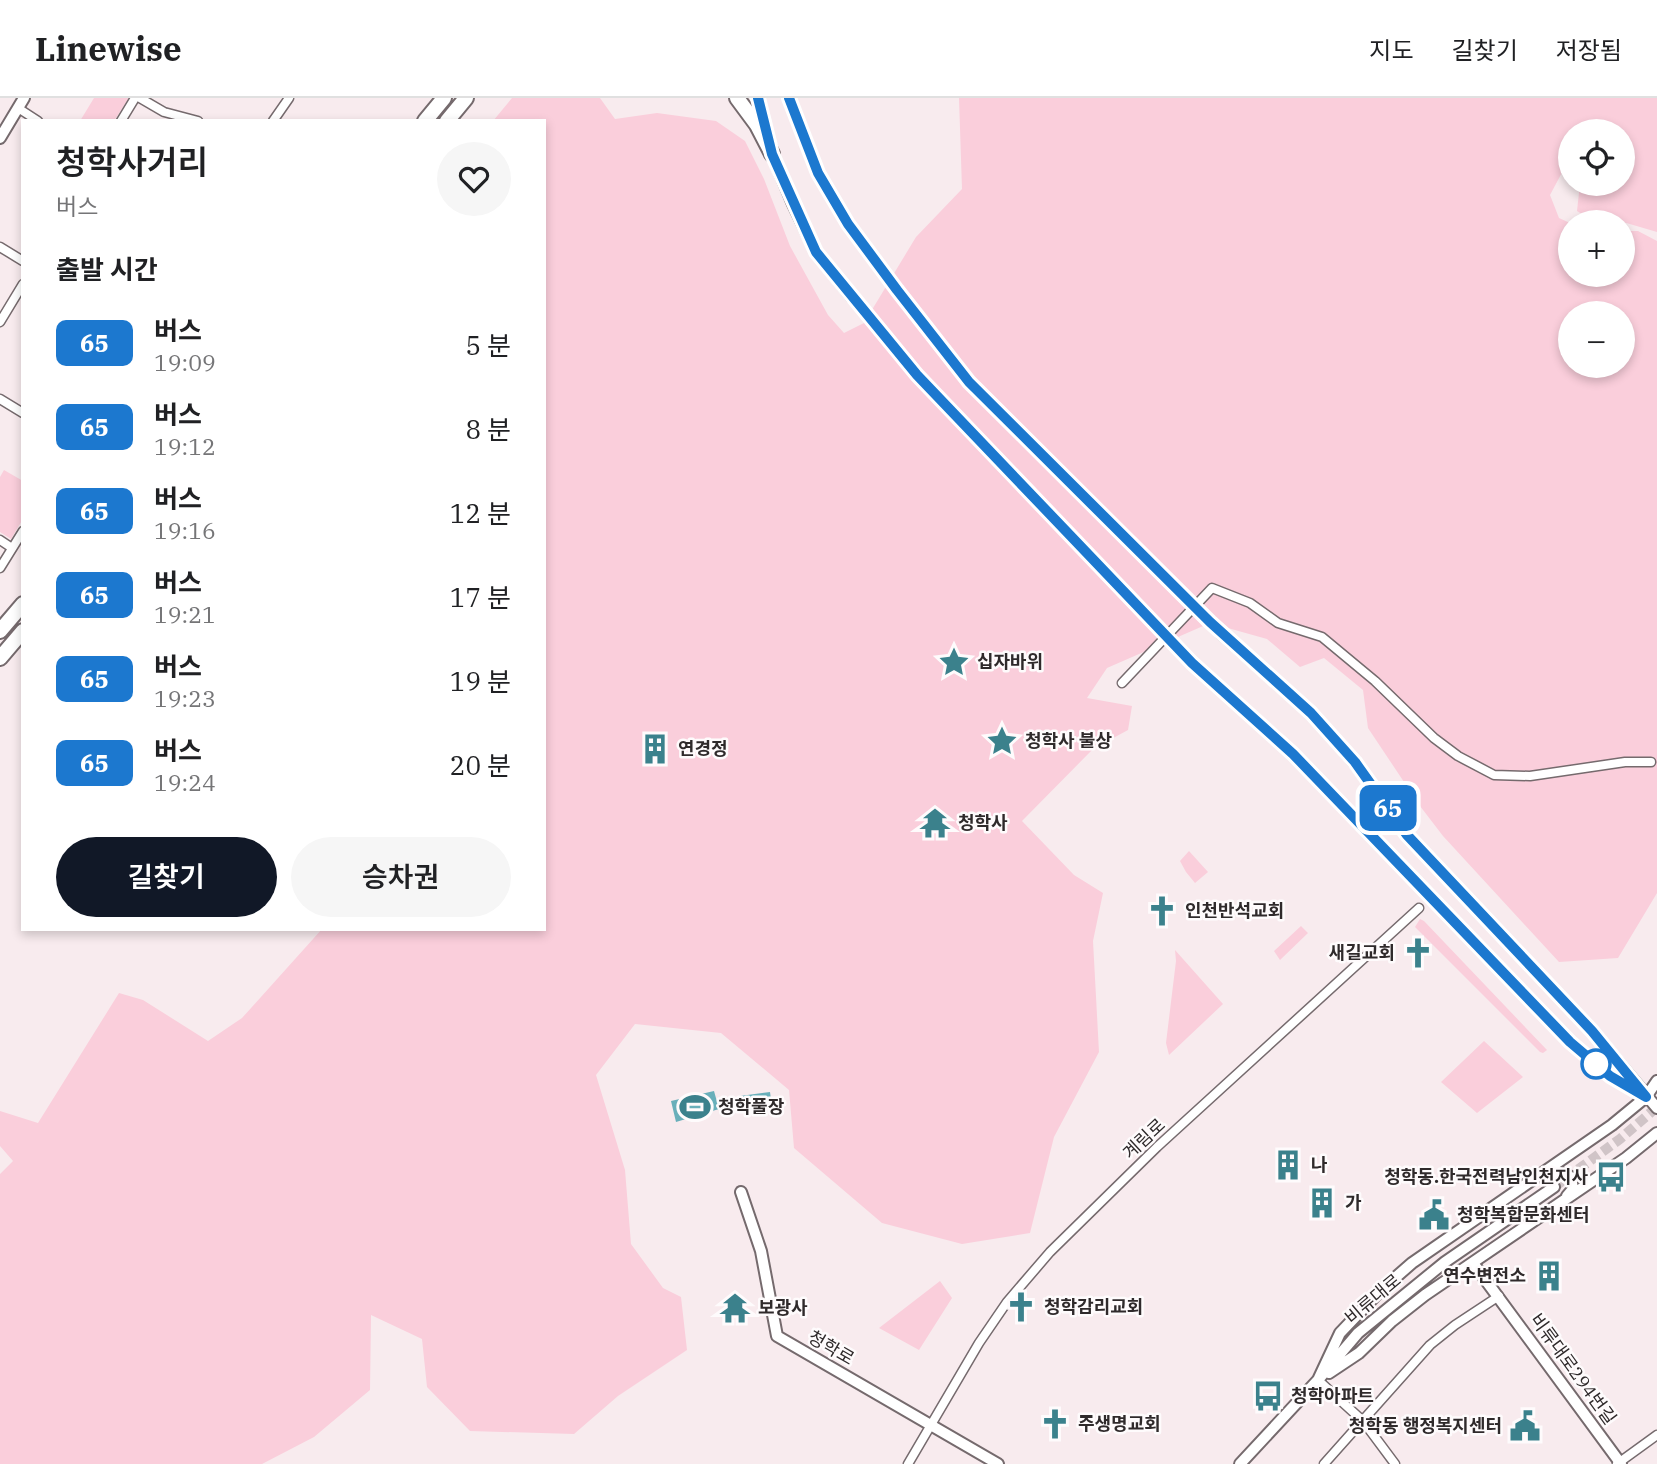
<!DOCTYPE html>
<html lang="ko">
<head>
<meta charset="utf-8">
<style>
  body { margin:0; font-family:"IBM Plex Serif","Noto Sans KR",serif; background:#f6f6f6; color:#202124; height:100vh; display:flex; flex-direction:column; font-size:26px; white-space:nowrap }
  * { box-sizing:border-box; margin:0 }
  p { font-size:23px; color:#757577 }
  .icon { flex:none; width:38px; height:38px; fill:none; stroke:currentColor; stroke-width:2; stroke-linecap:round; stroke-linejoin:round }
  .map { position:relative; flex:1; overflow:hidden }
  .drawer { position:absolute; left:21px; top:21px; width:525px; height:812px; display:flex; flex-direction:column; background:#fff; border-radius:0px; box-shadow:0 4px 10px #0003 }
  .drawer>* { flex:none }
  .badge { padding:0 14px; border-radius:10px; font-size:24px; line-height:46px }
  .fabs { position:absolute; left:1558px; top:21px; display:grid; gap:14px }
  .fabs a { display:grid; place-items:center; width:77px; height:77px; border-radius:50%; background:#fff; box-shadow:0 4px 10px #0003; font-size:35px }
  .map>.badge { position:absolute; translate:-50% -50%; box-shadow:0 0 0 4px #fff }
  h2 { padding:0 35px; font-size:26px; line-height:63px }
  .round { display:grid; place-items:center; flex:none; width:74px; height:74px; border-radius:37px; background:#f6f6f6 }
  .overview { display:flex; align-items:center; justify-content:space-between; height:119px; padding:0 35px }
  h1 { font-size:33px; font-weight:600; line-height:52px }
  .button { display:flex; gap:14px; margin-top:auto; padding:14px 35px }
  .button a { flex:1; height:80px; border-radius:42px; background:#111827; color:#fff; font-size:28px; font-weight:600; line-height:80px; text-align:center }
  .button a+a { background:#f6f6f6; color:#202124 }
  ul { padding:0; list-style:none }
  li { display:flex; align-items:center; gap:21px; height:84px; padding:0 35px }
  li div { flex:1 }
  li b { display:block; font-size:26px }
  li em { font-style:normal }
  li .badge { min-width:77px; font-weight:700; text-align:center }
  header { display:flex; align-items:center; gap:42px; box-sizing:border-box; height:98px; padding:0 35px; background:#fff; border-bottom:2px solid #e0e0e0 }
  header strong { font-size:33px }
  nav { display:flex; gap:38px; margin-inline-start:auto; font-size:24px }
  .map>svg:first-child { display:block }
</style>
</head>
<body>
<header>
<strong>Linewise</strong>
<nav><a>지도</a><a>길찾기</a><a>저장됨</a></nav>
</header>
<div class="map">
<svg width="1657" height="1366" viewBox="0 0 1657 1366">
  <rect width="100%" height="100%" fill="#f8ebee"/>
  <!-- green -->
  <path fill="#facedb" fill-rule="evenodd" d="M94 0H128V1L114 23H80Z
    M512 0H600L615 21 657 15 716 23 745 43 764 81 790 148 828 217 844 235 864 225 916 139 962 91 959 0H1657V134L1623 124H1595L1577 113 1580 86H1622V33H1570V65L1566 67 1550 97 1559 120 1570 125V177H1622V133H1638L1657 143V795L1618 860 1559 864 1443 738 1420 708 1368 630 1363 592 1324 560 1300 569 1267 541 1210 525 1107 570 1087 600 1132 608 1128 632 1093 651 1022 723 1074 777 1103 795 1093 843 1099 954 1054 1039 1030 1135 962 1146 882 1125 794 1050 789 992 721 935 635 926 596 977 625 1072 631 1146 663 1190 681 1199 687 1252 618 1298 574 1336 470 1333 427 1289 422 1241 371 1217 370 1292 314 1339 262 1366H0V1076L13 1063 0 1048V1013L38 1025 119 895 143 902 208 943 242 920 322 831H544V23H493ZM1570 215H1622V268H1570Z
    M4 372 23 383V421L11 441 0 434V379Z
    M1189 753 1208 774 1195 785 1186 774 1180 763Z
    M1420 821 1424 823 1547 952 1543 955 1540 954 1415 829Z
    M1301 828 1308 835 1280 862 1274 853Z
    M1175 852 1223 906 1169 957 1166 945 1176 863Z
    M1484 943 1523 979 1477 1015 1441 984Z
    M940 1183 952 1200 919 1252 879 1230Z"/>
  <!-- water -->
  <path fill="#69afba" d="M714 993 719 1011 676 1024 671 1003Z
    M770 994 772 1009 741 1013 740 998Z"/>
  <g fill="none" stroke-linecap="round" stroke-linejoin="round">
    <!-- secondary-tunnel -->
    <path stroke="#d0c4c7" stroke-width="10" stroke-dasharray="10 5" stroke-linecap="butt" d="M848 126 897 193 969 284 1221 535
      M852 199 917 277 1192 565
      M1554 1089 1620 1041 1657 1009"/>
    <!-- street casing -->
    <g stroke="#756a6d" stroke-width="11">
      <path id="street" d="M140 0 164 14 198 23
        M18 10 38 23
        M121 23 135 0
        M273 23 289 0
        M0 149 23 163
        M0 224 23 186
        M0 301 23 315
        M0 442 12 450
        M0 470 23 433
        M1122 585 1212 490 1250 505 1278 525 1322 539 1375 583 1434 640 1458 658 1494 677 1530 678 1625 664H1651
        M1318 1282 1363 1323 1395 1366
        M908 1366 979 1245 1007 1204 1050 1154 1157 1049 1419 810
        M1324 1366 1430 1247 1455 1227 1499 1198
        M1617 1366 1657 1337"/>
    </g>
    <!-- secondary casing -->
    <g stroke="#756a6d" stroke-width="14">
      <path id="secondary" d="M758 0 772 56 793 106 816 154 852 199
        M789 0 818 75 848 126
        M0 40 24 0
        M1221 535 1311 615
        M1192 565 1277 641
        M1321 626 1355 665 1407 737 1592 933 1657 1010
        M1288 651 1570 944 1610 978 1640 996
        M1543 1076 1559 1074 1571 1079 1573 1091 1567 1098
        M741 1094 761 1153 777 1238 998 1366
        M1473 1165 1621 1366
        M1329 1275 1359 1255 1392 1223 1425 1197 1626 1060 1657 1035
        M1318 1282 1340 1235 1380 1193 1412 1165 1612 1027 1646 999 1657 983
        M1240 1366 1318 1282 1358 1235 1445 1164 1554 1089"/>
    </g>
    <!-- highway casing -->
    <g stroke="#756a6d" stroke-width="18">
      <path id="highway" d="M737 0 757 27 772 56
        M425 23 444 0
        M447 23 466 0
        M0 533 23 506
        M0 560 23 533"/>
    </g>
    <!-- street -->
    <use href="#street" stroke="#fff" stroke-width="8"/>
    <!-- secondary -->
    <use href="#secondary" stroke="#fff" stroke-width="10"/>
    <!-- highway -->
    <use href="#highway" stroke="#fff" stroke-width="14"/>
  </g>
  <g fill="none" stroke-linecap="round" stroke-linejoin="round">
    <!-- line casing -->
    <g stroke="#fff" stroke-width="16">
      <path id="line" d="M758 0 772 56 816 154 917 277 1192 565 1293 656 1570 944 1610 978 1646 999 1592 933 1407 737 1355 664 1311 615 1210 524 969 284 897 192 848 126 818 75 789 0"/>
    </g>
    <!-- line -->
    <use href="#line" stroke="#1c78cf" stroke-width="10"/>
  </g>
  <!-- icons -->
  <defs>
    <g id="sight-bare" transform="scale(2.415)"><path d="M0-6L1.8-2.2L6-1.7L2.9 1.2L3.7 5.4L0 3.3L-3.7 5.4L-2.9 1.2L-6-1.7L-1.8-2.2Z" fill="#3b818c" stroke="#fefbfc" stroke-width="2.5" paint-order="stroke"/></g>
    <g id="building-bare" transform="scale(2.415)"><path d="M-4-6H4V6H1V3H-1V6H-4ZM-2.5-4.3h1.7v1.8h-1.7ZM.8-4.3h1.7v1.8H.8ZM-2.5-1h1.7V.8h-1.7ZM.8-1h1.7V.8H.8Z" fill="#3b818c" stroke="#fefbfc" stroke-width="2.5" paint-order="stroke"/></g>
    <g id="temple-bare" transform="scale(2.415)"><path d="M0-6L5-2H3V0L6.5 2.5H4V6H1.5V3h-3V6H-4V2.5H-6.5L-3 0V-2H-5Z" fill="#3b818c" stroke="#fefbfc" stroke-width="2.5" paint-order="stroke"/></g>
    <g id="church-bare" transform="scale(2.415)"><path d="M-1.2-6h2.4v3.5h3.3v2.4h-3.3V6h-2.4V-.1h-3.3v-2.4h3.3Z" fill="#3b818c" stroke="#fefbfc" stroke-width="2.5" paint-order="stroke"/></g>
    <g id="stadium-bare" transform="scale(2.415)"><path d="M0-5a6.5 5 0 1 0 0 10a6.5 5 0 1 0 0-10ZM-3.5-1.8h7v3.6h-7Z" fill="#3b818c" stroke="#fefbfc" stroke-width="2.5" paint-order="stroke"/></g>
    <g id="bus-bare" transform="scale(2.415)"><path d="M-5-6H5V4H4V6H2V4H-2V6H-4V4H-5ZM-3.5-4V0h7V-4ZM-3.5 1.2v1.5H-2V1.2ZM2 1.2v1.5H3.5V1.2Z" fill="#3b818c" stroke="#fefbfc" stroke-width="2.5" paint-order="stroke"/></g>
    <g id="civic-bare" transform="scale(2.415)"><path d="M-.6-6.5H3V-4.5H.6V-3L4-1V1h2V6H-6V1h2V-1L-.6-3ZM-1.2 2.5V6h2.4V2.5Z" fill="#3b818c" stroke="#fefbfc" stroke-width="2.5" paint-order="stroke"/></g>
  </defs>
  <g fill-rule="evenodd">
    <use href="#sight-bare" x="954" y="564"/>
    <use href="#sight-bare" x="1002" y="643"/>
    <use href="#building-bare" x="655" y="651"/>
    <use href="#temple-bare" x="935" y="725"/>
    <use href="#church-bare" x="1162" y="813"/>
    <use href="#church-bare" x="1418" y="855"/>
    <use href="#stadium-bare" x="695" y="1009"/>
    <use href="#building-bare" x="1288" y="1067"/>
    <use href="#bus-bare" x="1611" y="1079"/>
    <use href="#building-bare" x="1322" y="1105"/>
    <use href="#civic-bare" x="1434" y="1117"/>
    <use href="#building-bare" x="1549" y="1178"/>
    <use href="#church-bare" x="1021" y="1209"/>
    <use href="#temple-bare" x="735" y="1210"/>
    <use href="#bus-bare" x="1268" y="1298"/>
    <use href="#church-bare" x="1055" y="1326"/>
    <use href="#civic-bare" x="1525" y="1328"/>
  </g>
  <!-- markers -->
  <circle fill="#fff" stroke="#1c78cf" stroke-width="3.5" cx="1596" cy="966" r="14"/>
  <g text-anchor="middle" stroke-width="5" stroke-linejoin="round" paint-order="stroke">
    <!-- poi labels -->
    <g font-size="18" font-weight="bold" fill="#2f2a2b" stroke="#fefbfc" text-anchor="start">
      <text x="977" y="570">십자바위</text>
      <text x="1025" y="649">청학사 불상</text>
      <text x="678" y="657">연경정</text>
      <text x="958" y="731">청학사</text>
      <text x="1185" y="819">인천반석교회</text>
      <text x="1395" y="861" text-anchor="end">새길교회</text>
      <text x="718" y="1015">청학풀장</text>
      <text x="1311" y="1073">나</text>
      <text x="1588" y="1085" text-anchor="end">청학동.한국전력남인천지사</text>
      <text x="1345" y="1111">가</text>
      <text x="1457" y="1123">청학복합문화센터</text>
      <text x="1526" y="1184" text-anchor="end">연수변전소</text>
      <text x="1044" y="1215">청학감리교회</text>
      <text x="758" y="1216">보광사</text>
      <text x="1291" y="1304">청학아파트</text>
      <text x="1078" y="1332">주생명교회</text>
      <text x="1502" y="1334" text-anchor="end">청학동 행정복지센터</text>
    </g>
    <!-- street labels -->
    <g font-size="18" fill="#2f2a2b" stroke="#fefbfc">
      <text transform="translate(1144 1041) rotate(-43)" y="6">계림로</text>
      <text transform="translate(1373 1201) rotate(-40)" y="6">비류대로</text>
      <text transform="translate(831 1250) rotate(30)" y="6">청학로</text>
      <text transform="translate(1573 1271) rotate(54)" y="6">비류대로294번길</text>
    </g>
  </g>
</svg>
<div class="fabs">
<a><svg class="icon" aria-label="locate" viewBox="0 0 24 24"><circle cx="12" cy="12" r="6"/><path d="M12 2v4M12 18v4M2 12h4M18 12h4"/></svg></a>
<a>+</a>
<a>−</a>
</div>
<b class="badge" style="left:1388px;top:710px;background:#1c78cf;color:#fff">65</b>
<section class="drawer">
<div class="overview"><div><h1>청학사거리</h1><p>버스</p></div><a class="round"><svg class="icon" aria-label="heart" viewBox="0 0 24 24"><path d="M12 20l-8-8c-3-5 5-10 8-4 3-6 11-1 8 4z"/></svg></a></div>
<h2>출발 시간</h2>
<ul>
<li><span class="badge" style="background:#1c78cf;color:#fff">65</span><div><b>버스</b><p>19:09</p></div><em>5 분</em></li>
<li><span class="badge" style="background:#1c78cf;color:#fff">65</span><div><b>버스</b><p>19:12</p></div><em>8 분</em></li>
<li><span class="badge" style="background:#1c78cf;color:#fff">65</span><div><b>버스</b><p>19:16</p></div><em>12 분</em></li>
<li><span class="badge" style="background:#1c78cf;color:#fff">65</span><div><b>버스</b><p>19:21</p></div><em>17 분</em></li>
<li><span class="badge" style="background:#1c78cf;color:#fff">65</span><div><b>버스</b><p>19:23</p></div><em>19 분</em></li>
<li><span class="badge" style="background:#1c78cf;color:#fff">65</span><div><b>버스</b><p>19:24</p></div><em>20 분</em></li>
</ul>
<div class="button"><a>길찾기</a><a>승차권</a></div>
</section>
</div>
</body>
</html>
